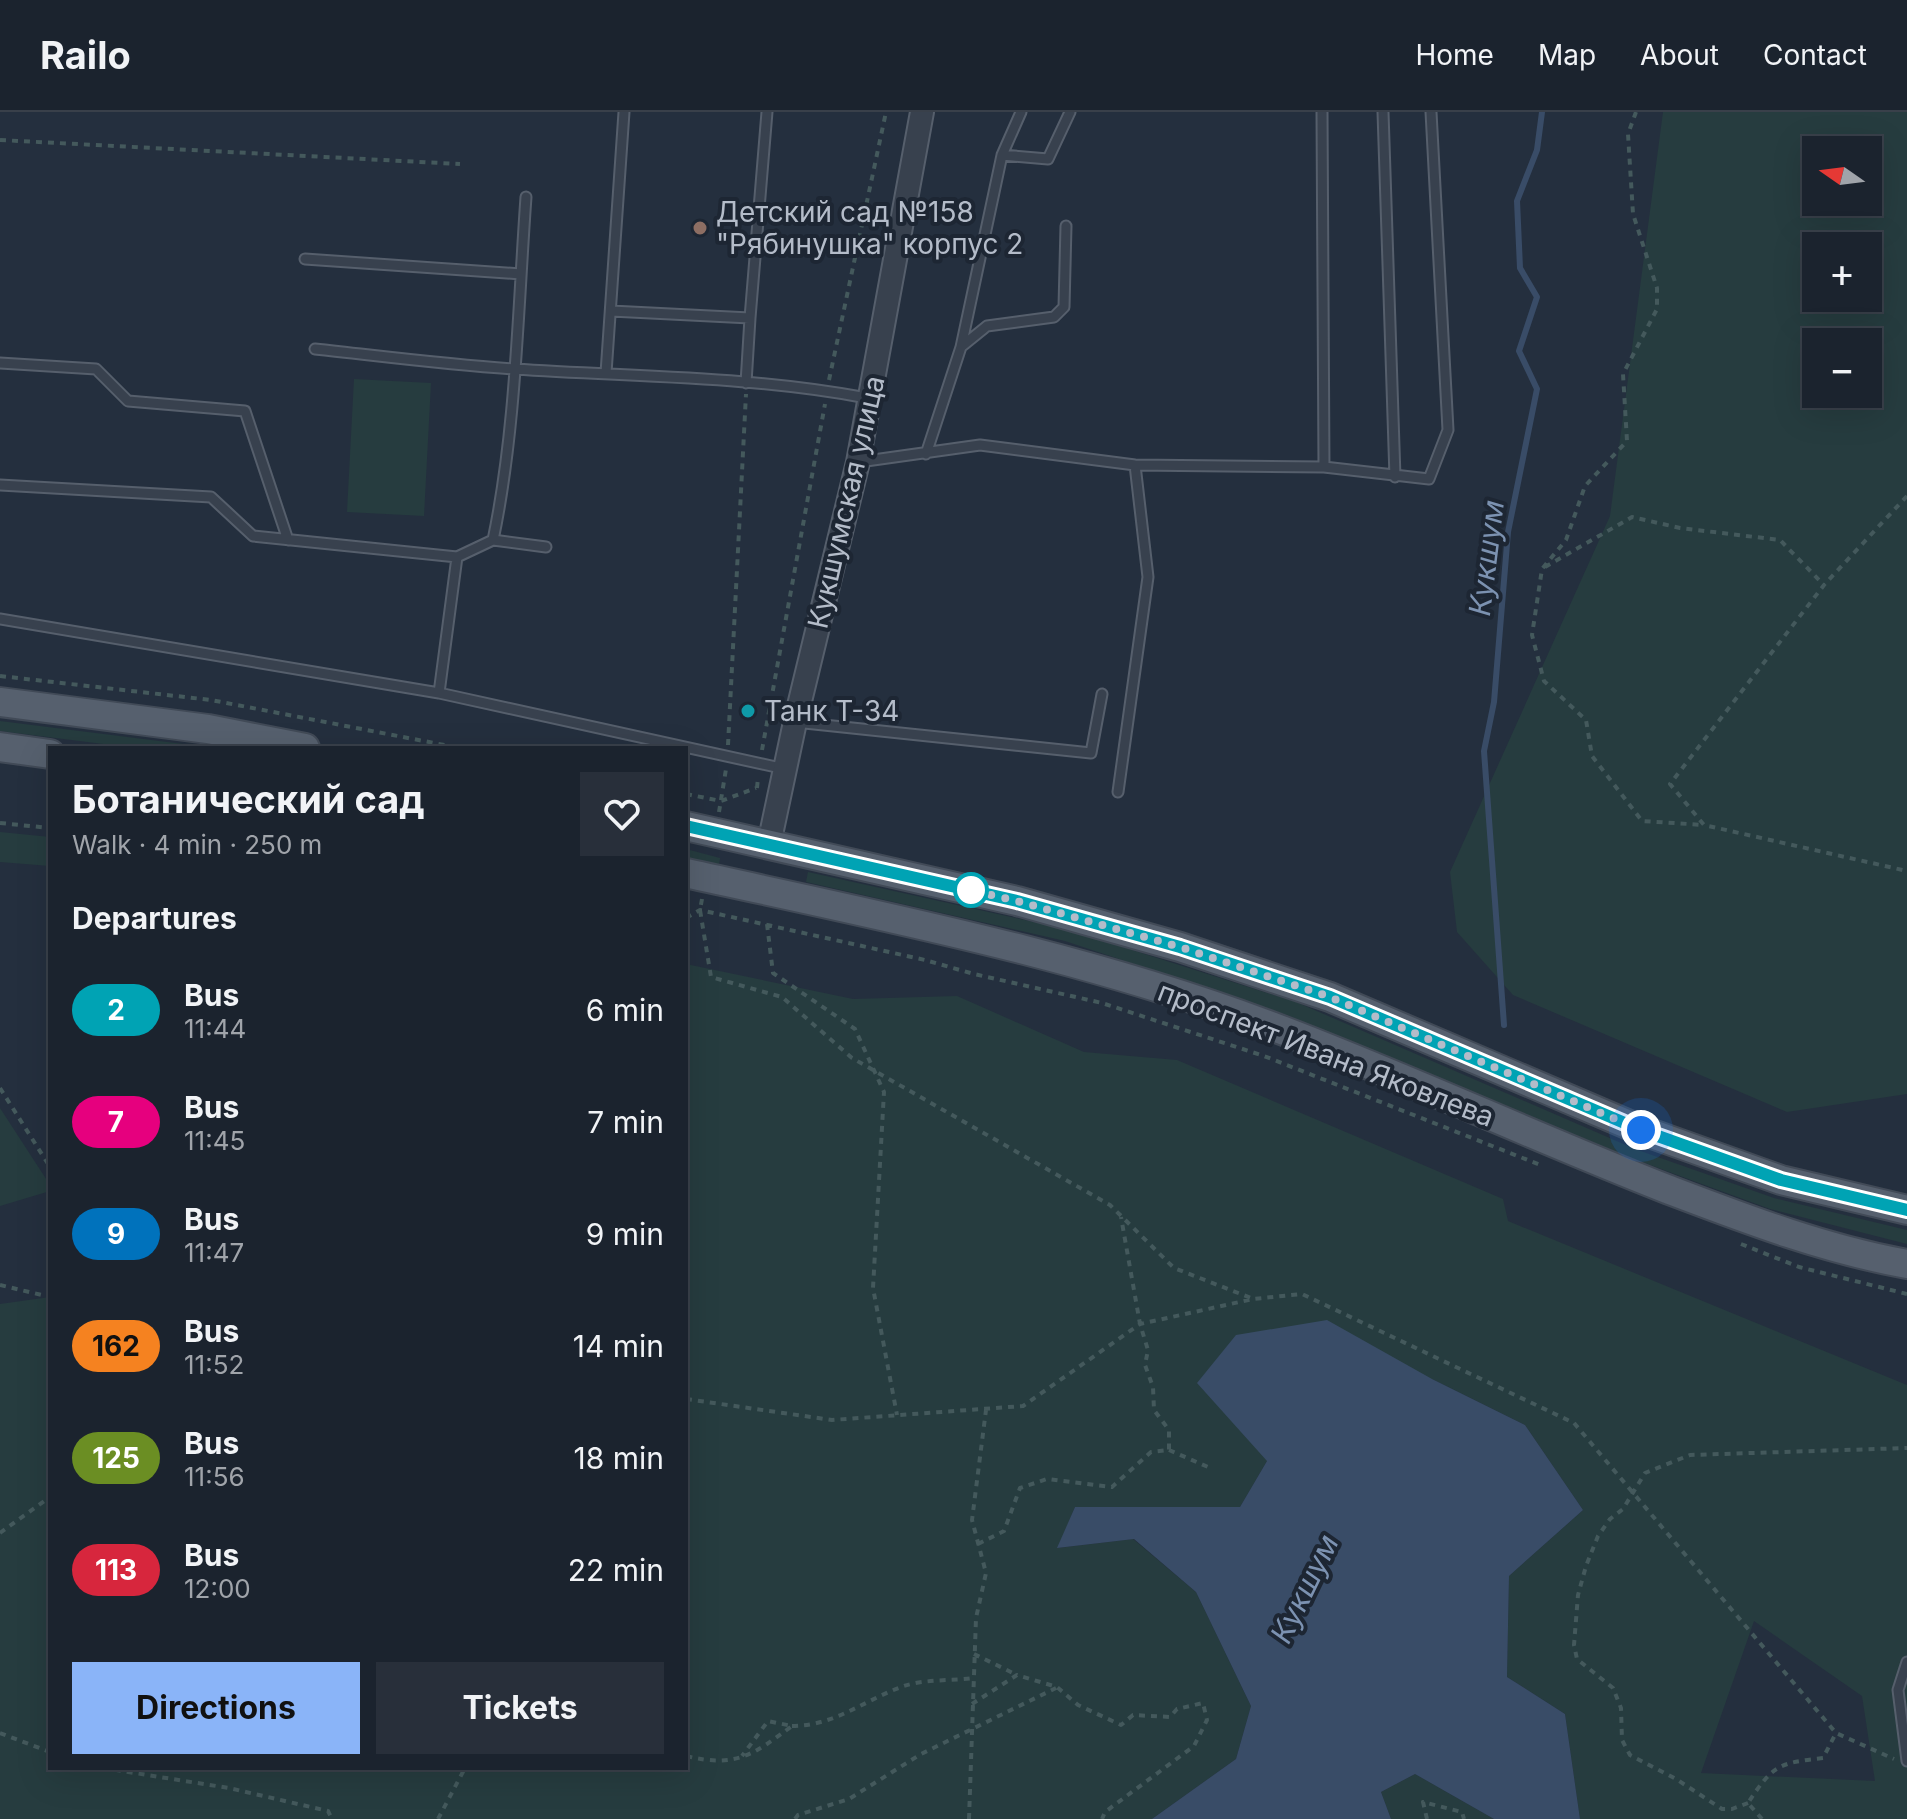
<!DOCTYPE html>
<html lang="en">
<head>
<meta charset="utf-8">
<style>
  body { margin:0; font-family:Inter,sans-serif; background:#282f3a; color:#f1f3f6; height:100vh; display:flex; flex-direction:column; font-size:30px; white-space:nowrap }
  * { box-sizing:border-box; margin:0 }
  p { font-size:26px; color:#a0a4aa }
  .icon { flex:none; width:44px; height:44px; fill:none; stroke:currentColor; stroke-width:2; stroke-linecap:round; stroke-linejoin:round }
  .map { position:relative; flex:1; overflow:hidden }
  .details { position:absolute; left:48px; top:634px; width:640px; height:1024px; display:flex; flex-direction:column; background:#1b232e; border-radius:0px; box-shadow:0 8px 32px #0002,0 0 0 2px #39404a }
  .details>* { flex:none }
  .badge { padding:0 16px; border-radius:26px; font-size:28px; line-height:52px }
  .needle { width:52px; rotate:284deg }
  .controls { position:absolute; left:1802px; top:24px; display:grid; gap:16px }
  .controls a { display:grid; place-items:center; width:80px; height:80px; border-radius:0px; background:#1b232e; box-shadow:0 8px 32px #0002,0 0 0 2px #39404a; font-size:40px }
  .you { position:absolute; width:40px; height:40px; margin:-20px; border:6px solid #fff; border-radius:50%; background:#1a73e8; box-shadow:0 0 0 12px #1a73e833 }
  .map>.badge { position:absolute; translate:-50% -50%; box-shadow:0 0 0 4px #fff }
  h2 { padding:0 24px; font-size:30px; line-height:72px }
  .round { display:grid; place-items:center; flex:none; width:84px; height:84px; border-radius:0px; background:#282f3a }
  .overview { display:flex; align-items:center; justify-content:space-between; height:136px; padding:0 24px }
  h1 { font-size:38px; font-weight:700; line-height:60px }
  .cta { display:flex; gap:16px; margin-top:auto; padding:16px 24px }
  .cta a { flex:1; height:92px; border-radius:0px; background:#8ab4f8; color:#111; font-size:32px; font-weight:700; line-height:92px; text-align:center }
  .cta a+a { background:#282f3a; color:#f1f3f6 }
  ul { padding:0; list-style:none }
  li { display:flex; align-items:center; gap:24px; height:112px; padding:0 24px }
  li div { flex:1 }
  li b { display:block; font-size:30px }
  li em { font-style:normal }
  li .badge { min-width:88px; font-weight:700; text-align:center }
  header { display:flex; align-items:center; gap:48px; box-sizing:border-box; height:112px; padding:0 40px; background:#1b232e; border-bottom:2px solid #39404a }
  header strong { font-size:38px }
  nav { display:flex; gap:44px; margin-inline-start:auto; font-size:28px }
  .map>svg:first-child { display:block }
</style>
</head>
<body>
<header>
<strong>Railo</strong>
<nav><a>Home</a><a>Map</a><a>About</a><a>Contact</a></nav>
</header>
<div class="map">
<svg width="1907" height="1707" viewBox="0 0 1907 1707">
  <rect width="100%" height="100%" fill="#242f3e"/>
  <!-- green -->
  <path fill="#263c3f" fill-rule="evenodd" d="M1663 0H1907V982L1787 1000 1513 883 1457 820 1450 760 1610 404ZM1816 38H1868V90H1816ZM1816 134H1868V186H1816ZM1868 230V282H1816V230Z
    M354 267 431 271 424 404 347 400Z
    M0 609 207 635 214 636H135L0 619Z
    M0 720 50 725V754L0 750Z
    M686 737 720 746 719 752 686 746Z
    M808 760 1066 817 1296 890 1635 1037 1774 1086 1907 1118V1132L1770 1097 1631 1046 1287 903 1065 829 806 770Z
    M686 852 853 887 957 884 1084 940 1177 948 1503 1087 1508 1109 1907 1273V1707H1580L1565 1602 1507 1565 1509 1464 1583 1398 1525 1313 1432 1267 1267 1349 1240 1395H1075L1058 1436 1133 1427 1196 1480 1251 1594 1236 1647 1152 1707H0V1192L50 1185V1656H686ZM1754 1509 1862 1584 1875 1669 1701 1661Z
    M0 996 50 1073V1079L0 1094Z
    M1415 1662 1494 1707H1391L1381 1680Z"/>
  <!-- water -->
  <path fill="#394c67" d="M1327 1208 1432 1267 1525 1313 1583 1398 1509 1464 1507 1565 1565 1602 1580 1707H1494L1415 1662 1381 1680 1391 1707H1152L1236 1647 1251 1594 1196 1480 1134 1427 1057 1436 1075 1395H1240L1267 1349 1197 1271 1236 1223Z"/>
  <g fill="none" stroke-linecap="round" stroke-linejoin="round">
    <!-- stream -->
    <path stroke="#394c67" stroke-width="6" d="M1504 913 1484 639 1494 590 1508 420 1537 277 1519 239 1537 185 1520 156 1517 89 1537 38 1542 0"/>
    <!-- service casing -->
    <g stroke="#565f6c" stroke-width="13">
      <path id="service" d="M1322 0 1324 355
        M1383 0 1395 365
        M1002 43 1048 47 1070 0
        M305 147 521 162
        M611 199 750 206 746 271
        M750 206 767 0
        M961 235 987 214 1054 205 1064 195 1066 114
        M315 237C381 244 448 253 515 257 632 265 752 264 867 286
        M0 251 96 257 128 289 245 299 288 428
        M606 261 624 0
        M926 342 961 235 1002 43 1021 0
        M859 350 980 333 1135 353 1324 355 1429 367 1448 318 1431 0
        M0 373 211 385 253 424 457 445 439 581
        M493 428 546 435
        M457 445 493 428C516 319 518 196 526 85
        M0 507 439 581 785 657
        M795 610 1091 641 1102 582
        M1118 680 1148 465 1135 353
        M1907 1550 1898 1578 1907 1649"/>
    </g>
    <!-- tertiary casing -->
    <g stroke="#565f6c" stroke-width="26">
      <path id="tertiary" d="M769 732 795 610 858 350 922 0"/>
    </g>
    <!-- primary casing -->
    <g stroke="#414a57" stroke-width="32">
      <path id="primary" d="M0 590 208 617 305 636
        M0 635 50 642
        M686 714 1017 789 1180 835 1330 885 1641 1018 1781 1068 1907 1098
        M686 761C886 805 1087 844 1279 917 1410 967 1537 1026 1667 1077 1746 1107 1824 1137 1907 1152"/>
    </g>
    <!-- path -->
    <path stroke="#44595c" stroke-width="4" stroke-dasharray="6 6" stroke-linecap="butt" d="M1636 0 1628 22 1633 102 1657 176V197L1623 262 1627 329 1585 374 1566 428 1542 457 1532 523 1544 569 1586 608 1592 644 1642 709 1704 713
      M0 28 460 52
      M829 268 886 0
      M1907 384 1824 473 1670 672 1704 713 1907 759
      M1545 455 1632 405 1680 416 1780 428 1824 473
      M0 564 211 588 460 636
      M728 633 746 282
      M762 638 825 292
      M757 676 758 666
      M686 682 721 689 756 676
      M719 700 726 657
      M0 711 50 716
      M702 787 700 798 711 865 782 885 852 946 1110 1093 1174 1156 1251 1186
      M686 806 700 798 925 848 974 862 1102 891 1264 944 1543 1054
      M767 812 773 861 855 917 884 980 873 1176 897 1303
      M0 976 50 1055
      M1741 1132 1799 1155 1907 1182
      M0 1173 50 1185
      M686 1287 832 1308 1023 1294 1140 1212 1253 1187 1302 1182 1574 1311 1836 1621 1894 1647
      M1169 1338 1208 1355
      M0 1421 50 1385
      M978 1432 1004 1419 1020 1376 1047 1367 1112 1375 1151 1340 1169 1338V1318L1154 1298 1153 1275 1145 1253 1148 1238 1140 1212 1121 1105
      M974 1542 1017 1563
      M972 1592 1017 1563 1057 1575 1078 1593 1121 1613 1133 1603 1170 1605 1177 1597 1203 1591 1207 1608 1194 1634 1105 1700 1102 1707
      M792 1614C835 1614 866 1587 904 1574 925 1567 952 1569 973 1566
      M0 1621 50 1640
      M686 1644C736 1656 753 1643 792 1614L768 1609 742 1644
      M103 1656 229 1676 328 1699 332 1707
      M1748 1691 1732 1697H1722L1676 1667 1630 1643 1622 1628 1621 1596 1613 1576 1577 1547 1574 1533 1578 1483 1586 1454 1598 1424 1610 1407 1623 1397 1645 1361 1690 1343 1907 1336
      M438 1707 465 1656
      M795 1707 798 1703 849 1687 921 1642 1056 1576
      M969 1707 976 1506 986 1461 972 1408 986 1298
      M1427 1707 1423 1690 1462 1700 1464 1707
      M1762 1707 1748 1691C1773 1653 1778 1651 1823 1646L1836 1621"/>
    <!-- service -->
    <use href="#service" stroke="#38414e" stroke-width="9"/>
    <!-- tertiary -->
    <use href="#tertiary" stroke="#38414e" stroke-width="22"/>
    <!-- primary -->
    <use href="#primary" stroke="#56606e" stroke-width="28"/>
  </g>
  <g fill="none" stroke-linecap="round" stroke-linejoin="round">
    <!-- line casing -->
    <g stroke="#fff" stroke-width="18">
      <path id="line" d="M686 714 1017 789 1180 835 1330 885 1641 1018 1781 1068 1907 1098"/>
    </g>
    <!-- line -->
    <use href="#line" stroke="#00a3b4" stroke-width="12"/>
    <!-- walk -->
    <path stroke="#b4bcc9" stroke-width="8" stroke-dasharray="0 14.4" d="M971 778 960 776 1017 789 1180 835 1330 885 1641 1018"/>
  </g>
  <!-- markers -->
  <circle fill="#8d6e63" stroke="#1d2633" stroke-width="3" cx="700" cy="116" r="8"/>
  <circle fill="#0f9aa8" stroke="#1d2633" stroke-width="3" cx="748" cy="599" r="8"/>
  <circle fill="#fff" stroke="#00a3b4" stroke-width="4" cx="971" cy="778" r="16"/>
  <g text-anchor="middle" stroke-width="8" stroke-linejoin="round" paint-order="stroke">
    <!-- poi labels -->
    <g font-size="28" fill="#b4bcc9" stroke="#1d2633" text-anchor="start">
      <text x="716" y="110">Детский сад №158<tspan x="716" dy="32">"Рябинушка" корпус 2</tspan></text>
      <text x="764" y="609">Танк Т-34</text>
    </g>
    <!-- street labels -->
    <g font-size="28" fill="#b4bcc9" stroke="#1d2633">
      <text transform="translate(846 390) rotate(-77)" y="10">Кукшумская улица</text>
      <text transform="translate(1326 942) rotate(21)" y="10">проспект Ивана Яковлева</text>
    </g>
    <!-- water labels -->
    <g font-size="30" font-style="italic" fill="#7c92b1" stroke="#1d2633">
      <text transform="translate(1487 446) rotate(-83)" y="10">Кукшум</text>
      <text transform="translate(1305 1477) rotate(-64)" y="10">Кукшум</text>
    </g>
  </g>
</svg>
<div class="controls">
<a><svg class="needle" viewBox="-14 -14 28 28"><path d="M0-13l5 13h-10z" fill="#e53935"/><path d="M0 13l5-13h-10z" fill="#a0a4aa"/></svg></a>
<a>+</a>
<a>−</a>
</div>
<div class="you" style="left:1641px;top:1018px"></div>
<section class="details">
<div class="overview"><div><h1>Ботанический сад</h1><p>Walk · 4 min · 250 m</p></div><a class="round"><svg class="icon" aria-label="heart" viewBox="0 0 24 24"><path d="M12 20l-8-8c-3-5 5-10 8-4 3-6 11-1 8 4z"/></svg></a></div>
<h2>Departures</h2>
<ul>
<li><span class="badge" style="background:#00a3b4;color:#fff">2</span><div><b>Bus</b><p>11:44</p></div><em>6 min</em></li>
<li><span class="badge" style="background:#e6007e;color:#fff">7</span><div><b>Bus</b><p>11:45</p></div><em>7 min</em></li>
<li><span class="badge" style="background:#0072bc;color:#fff">9</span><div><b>Bus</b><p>11:47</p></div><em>9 min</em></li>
<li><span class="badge" style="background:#f58220;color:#111">162</span><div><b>Bus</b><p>11:52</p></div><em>14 min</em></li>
<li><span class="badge" style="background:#6b8e23;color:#fff">125</span><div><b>Bus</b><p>11:56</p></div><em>18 min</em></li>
<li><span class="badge" style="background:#d7263d;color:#fff">113</span><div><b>Bus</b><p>12:00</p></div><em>22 min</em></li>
</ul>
<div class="cta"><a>Directions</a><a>Tickets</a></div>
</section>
</div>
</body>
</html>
